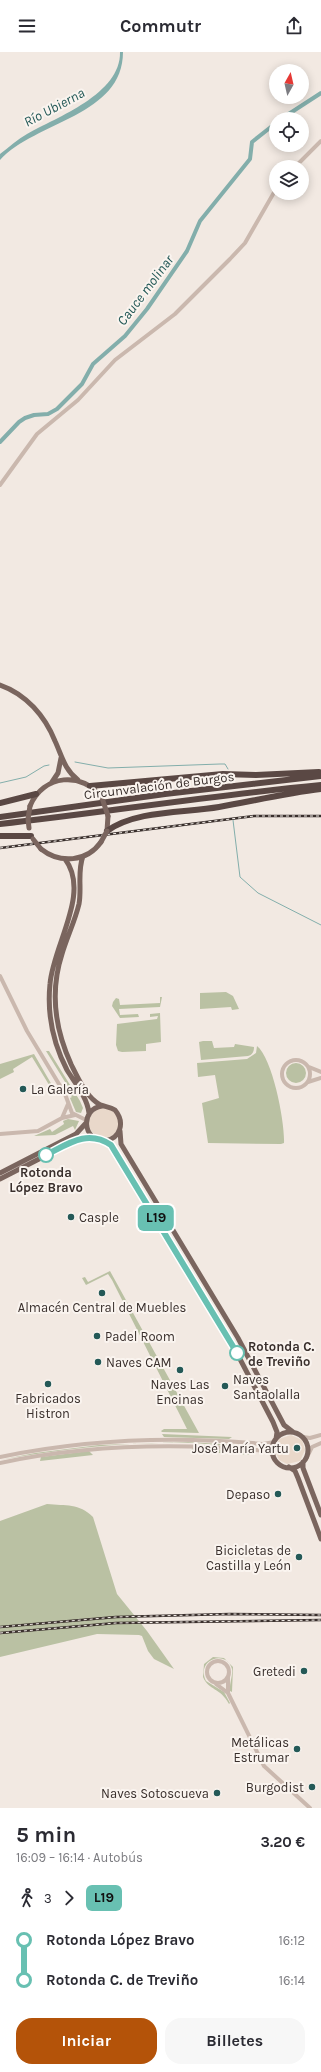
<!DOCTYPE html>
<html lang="es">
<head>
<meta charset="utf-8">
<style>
  body { margin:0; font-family:Karla,sans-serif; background:#f7f7f7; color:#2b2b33; height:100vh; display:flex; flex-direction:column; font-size:15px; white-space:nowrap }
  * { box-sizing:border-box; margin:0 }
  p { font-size:13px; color:#7c7c81 }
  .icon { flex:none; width:22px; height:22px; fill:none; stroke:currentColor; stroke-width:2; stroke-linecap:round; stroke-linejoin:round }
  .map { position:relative; height:1756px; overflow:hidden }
  .side { display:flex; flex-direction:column; background:#fff; flex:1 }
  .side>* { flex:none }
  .badge { padding:0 8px; border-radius:6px; font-size:14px; line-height:26px }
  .needle { width:26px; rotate:8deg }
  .controls { position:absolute; left:269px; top:12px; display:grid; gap:8px }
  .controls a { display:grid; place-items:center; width:40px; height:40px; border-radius:50%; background:#fff; box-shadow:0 2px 10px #0003; font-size:20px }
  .map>.badge { position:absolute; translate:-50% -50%; box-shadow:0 0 0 2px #fff }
  .legs { display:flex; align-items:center; gap:6px; height:44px; padding:0 16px; font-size:13px }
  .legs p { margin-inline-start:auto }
  .overview { display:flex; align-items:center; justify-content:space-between; height:68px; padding:0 16px }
  h1 { font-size:22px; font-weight:700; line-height:30px }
  .primary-button { display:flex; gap:8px; margin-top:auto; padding:8px 16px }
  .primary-button a { flex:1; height:46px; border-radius:16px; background:#b45309; color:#fff; font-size:16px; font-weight:700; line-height:46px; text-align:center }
  .primary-button a+a { background:#f7f7f7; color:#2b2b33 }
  ul { padding:0 16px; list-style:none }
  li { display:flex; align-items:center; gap:14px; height:40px; font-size:15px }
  li i { display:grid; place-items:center; width:6px; height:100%; margin:0 5px; background:currentColor }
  li i::after { content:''; width:10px; height:10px; margin:-5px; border:3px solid; border-radius:50%; background:#fff }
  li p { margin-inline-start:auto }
  li:first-child i { background:linear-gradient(#0000 50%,currentColor 0) }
  li:last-child i { background:linear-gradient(currentColor 50%,#0000 0) }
  header { display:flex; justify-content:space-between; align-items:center; height:52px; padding:0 16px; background:#fff; font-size:18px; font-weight:700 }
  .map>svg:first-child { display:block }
</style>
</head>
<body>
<header><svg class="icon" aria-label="menu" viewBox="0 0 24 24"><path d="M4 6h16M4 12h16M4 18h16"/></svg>Commutr<svg class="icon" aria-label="share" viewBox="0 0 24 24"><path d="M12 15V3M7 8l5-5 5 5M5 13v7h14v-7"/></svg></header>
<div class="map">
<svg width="321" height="1756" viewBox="0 0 321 1756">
  <rect width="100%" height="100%" fill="#f2e9e2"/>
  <!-- green -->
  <path fill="#bac1a3" d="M226 940 233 944 239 957 232 958 231 955 200 957V941Z
    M160 945H162L160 955 119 957 120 963 138 962 139 965 120 966 112 954 113 950 116 946 119 947 120 953 160 951Z
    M160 961 161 990 146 992V999L122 1000 118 999 116 993 117 972 157 967 158 964 150 965V962Z
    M203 989H212L214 996 234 995 235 992 254 995C254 1000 252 1003 248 1004L201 1008 199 990Z
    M257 994C273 1007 285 1071 284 1091L281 1092 208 1091 202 1051 219 1046 215 1023 198 1025 197 1011 247 1007 256 1001Z
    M46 999H49L80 1049 83 1056 81 1061 76 1060 70 1046 72 1045 67 1040 70 1038Z
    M34 1002 56 1040 54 1041 32 1005 13 1017 14 1020 0 1027V1012Z
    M286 1021a10 10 0 1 1 20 0a10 10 0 1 1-20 0Z
    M68 1067 79 1069 75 1078 73 1074 55 1083 34 1084 50 1077 52 1080 64 1072 63 1069Z
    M110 1219 199 1381 162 1380 161 1379 164 1377H187L112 1228 108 1222 86 1233 82 1226 85 1225 88 1230Z
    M162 1382 232 1385 229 1387 164 1385Z
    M188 1390 253 1394C246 1397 208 1392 196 1391 130 1389 65 1396 0 1408L35 1401 99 1393Z
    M193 1396 251 1399 249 1403 190 1399Z
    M89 1399 93 1403 40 1409 41 1405Z
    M47 1452C66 1454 79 1451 93 1465L117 1542 147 1579 174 1617 154 1607 148 1599 142 1584 139 1583 97 1582 0 1605V1469Z
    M213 1605 224 1606 233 1615 232 1640 230 1639C229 1632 233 1624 232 1617 227 1597 195 1607 206 1629L224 1640 230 1651 229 1652C220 1635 209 1639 203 1625L204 1612Z"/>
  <!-- plaza -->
  <path fill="#e9d8ca" d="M89 1071a15 15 0 1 1 30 0a15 15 0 1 1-30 0Z
    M291 1383 302 1388 305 1398 300 1409 287 1412 279 1408 275 1398 279 1387Z"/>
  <!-- water -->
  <path fill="#83aeab" d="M120 0H123C123 64 36 69 0 108V102C9 95 18 87 27 82 57 65 121 42 120 0Z"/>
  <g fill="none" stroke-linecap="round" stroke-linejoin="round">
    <!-- stream -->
    <path stroke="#83aeab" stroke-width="1" d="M75 710 108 716 220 712H225L228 717
      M0 731 26 725 44 714 49 713
      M233 768 240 825 258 841 321 873"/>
    <!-- canal -->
    <path stroke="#83aeab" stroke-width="4" d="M281 67 321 41
      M0 390 19 370 25 366 34 363 48 362 57 357 82 332 93 312 125 284 147 257 187 199 200 169 250 107 252 90 276 71"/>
    <!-- minor -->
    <path stroke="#cab8ae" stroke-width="4" d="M295 115 321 89
      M0 433 37 382 78 348 115 308 175 262 230 207 245 191 276 137
      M0 924 27 979 65 1042 72 1061 86 1068
      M282 1022a14 14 0 1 1 28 0a14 14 0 1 1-28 0Z
      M309 1015 321 1020
      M308 1030 321 1026
      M62 1066 68 1052
      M0 1082 38 1079 62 1066 75 1063
      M303 1385 310 1386 321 1383
      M0 1405C87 1387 176 1384 263 1392L274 1390
      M306 1407 312 1395 321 1391
      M0 1411C85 1393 170 1391 256 1398L265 1399 274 1403
      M207 1620a11 11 0 1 1 22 0a11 11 0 1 1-22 0Z
      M228 1625V1641L264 1714 310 1756
      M216 1632 228 1641"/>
    <!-- major -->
    <path stroke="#7a655e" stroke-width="5" d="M0 633C26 642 45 664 55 689 62 704 64 717 78 728
      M52 730 58 721 61 706
      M30 754C43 722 83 719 102 746
      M107 779 108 764
      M41 797C60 812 87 810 101 790
      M83 804C77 820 82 836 79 852 75 869 67 885 62 902 50 939 55 977 71 1012 77 1024 85 1042 96 1050 101 1055 109 1054 115 1058 125 1070 121 1086 105 1089 82 1089 80 1057 102 1054
      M65 807C91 841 53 893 50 932 47 962 53 991 67 1018 75 1031 87 1045 89 1061
      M120 1079 121 1092 238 1286 284 1373 293 1380
      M104 1090 111 1093 116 1100 229 1286 273 1370 277 1380 276 1387
      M0 1121 76 1082 86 1071
      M0 1127 78 1087H93
      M272 1398a18 18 0 1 1 36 0a18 18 0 1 1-36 0Z
      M303 1410V1416L321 1463
      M289 1415 295 1419 298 1426 321 1487"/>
    <!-- highway -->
    <path stroke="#5a4844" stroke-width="6" d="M90 734 223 722 256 723 319 720
      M0 751 36 742
      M0 765 165 742 321 724
      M0 772C107 760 214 743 321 733
      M107 779C136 758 184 761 219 755 253 749 287 741 321 737
      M0 784H31"/>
    <!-- rail casing -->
    <g stroke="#392f2c" stroke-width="2.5">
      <path id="rail" d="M0 796 254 764H321
        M0 1575 116 1565 230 1562 321 1563
        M0 1581 116 1571 321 1568"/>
    </g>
    <!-- rail -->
    <use href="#rail" stroke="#faf4ef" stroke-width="1" stroke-dasharray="3" stroke-linecap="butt"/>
    <!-- major-bridge -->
    <path stroke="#7a655e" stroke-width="5" d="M102 746 108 764
      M29 776 28 767 30 754
      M33 787 41 797
      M101 790 107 779"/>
  </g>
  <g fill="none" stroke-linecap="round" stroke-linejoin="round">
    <!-- line-1 casing -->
    <g stroke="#fff" stroke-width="9">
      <path id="line-1" d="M46 1103C68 1092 87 1077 111 1093L237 1301"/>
    </g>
    <!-- line-1 -->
    <use href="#line-1" stroke="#68c0b2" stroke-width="6"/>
  </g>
  <!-- markers -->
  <g fill="#245957" stroke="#faf4ef" stroke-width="1.5">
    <circle cx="23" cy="1037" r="4"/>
    <circle cx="71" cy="1165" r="4"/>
    <circle cx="102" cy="1241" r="4"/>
    <circle cx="97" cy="1284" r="4"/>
    <circle cx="98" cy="1310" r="4"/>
    <circle cx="180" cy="1318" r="4"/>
    <circle cx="48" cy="1332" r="4"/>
    <circle cx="225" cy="1334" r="4"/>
    <circle cx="297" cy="1396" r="4"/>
    <circle cx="278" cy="1442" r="4"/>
    <circle cx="299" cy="1505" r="4"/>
    <circle cx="304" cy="1619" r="4"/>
    <circle cx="297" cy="1697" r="4"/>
    <circle cx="312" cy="1735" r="4"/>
    <circle cx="217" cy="1741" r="4"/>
  </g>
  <g fill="#fff" stroke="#68c0b2" stroke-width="2">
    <circle cx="46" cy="1103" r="7"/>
    <circle cx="237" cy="1301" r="7"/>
  </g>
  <g text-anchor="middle" stroke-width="4" stroke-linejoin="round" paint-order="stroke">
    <!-- street labels -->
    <g font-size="13" fill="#392f2c" stroke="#faf4ef">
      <text transform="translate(159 733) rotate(-7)" y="5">Circunvalación de Burgos</text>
    </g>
    <!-- poi labels -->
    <g font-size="13" fill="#392f2c" stroke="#faf4ef" text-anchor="end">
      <text x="31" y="1042" text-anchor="start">La Galería</text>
      <text x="79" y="1170" text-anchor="start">Casple</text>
      <text x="102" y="1260" text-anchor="middle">Almacén Central de Muebles</text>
      <text x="105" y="1289" text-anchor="start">Padel Room</text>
      <text x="106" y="1315" text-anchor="start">Naves CAM</text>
      <text x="233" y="1332" text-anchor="start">Naves<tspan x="233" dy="15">Santaolalla</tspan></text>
      <text x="180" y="1337" text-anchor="middle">Naves Las<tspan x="180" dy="15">Encinas</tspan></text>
      <text x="48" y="1351" text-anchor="middle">Fabricados<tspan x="48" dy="15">Histron</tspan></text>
      <text x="289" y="1401">José María Yartu</text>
      <text x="270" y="1447">Depaso</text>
      <text x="291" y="1503">Bicicletas de<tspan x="291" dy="15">Castilla y León</tspan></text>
      <text x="296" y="1624">Gretedi</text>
      <text x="289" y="1695">Metálicas<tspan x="289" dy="15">Estrumar</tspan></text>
      <text x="304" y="1740">Burgodist</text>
      <text x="209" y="1746">Naves Sotoscueva</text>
    </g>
    <!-- stop labels -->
    <g font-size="13" font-weight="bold" fill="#392f2c" stroke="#faf4ef">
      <text x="46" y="1125">Rotonda<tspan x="46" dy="15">López Bravo</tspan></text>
      <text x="248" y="1299" text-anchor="start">Rotonda C.<tspan x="248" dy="15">de Treviño</tspan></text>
    </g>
    <!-- water labels -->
    <g font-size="14" font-style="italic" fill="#245957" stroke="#faf4ef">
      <text transform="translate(54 55) rotate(-28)" y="5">Río Ubierna</text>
      <text transform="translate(145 238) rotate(-53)" y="5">Cauce molinar</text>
    </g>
  </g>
</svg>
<div class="controls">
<a><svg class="needle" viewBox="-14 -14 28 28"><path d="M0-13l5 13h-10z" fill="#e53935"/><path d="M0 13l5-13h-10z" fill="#7c7c81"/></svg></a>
<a><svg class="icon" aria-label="locate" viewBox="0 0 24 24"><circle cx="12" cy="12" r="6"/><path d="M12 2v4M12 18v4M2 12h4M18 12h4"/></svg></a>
<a><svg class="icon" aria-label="layers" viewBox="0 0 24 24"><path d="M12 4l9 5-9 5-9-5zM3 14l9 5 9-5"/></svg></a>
</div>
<b class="badge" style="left:156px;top:1166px;background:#68c0b2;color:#111">L19</b>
</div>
<section class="side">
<div class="overview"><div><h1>5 min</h1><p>16:09 – 16:14 · Autobús</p></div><b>3.20 €</b></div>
<div class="legs"><svg class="icon" aria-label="walk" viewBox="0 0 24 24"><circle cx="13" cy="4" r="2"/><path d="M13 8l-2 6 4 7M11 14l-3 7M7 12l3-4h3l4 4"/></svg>3<svg class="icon" aria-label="forward" viewBox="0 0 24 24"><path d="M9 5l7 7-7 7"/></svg><b class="badge" style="background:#68c0b2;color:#111">L19</b></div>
<ul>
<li><i style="color:#68c0b2"></i><b>Rotonda López Bravo</b><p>16:12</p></li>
<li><i style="color:#68c0b2"></i><b>Rotonda C. de Treviño</b><p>16:14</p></li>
</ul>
<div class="primary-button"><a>Iniciar</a><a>Billetes</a></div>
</section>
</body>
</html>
